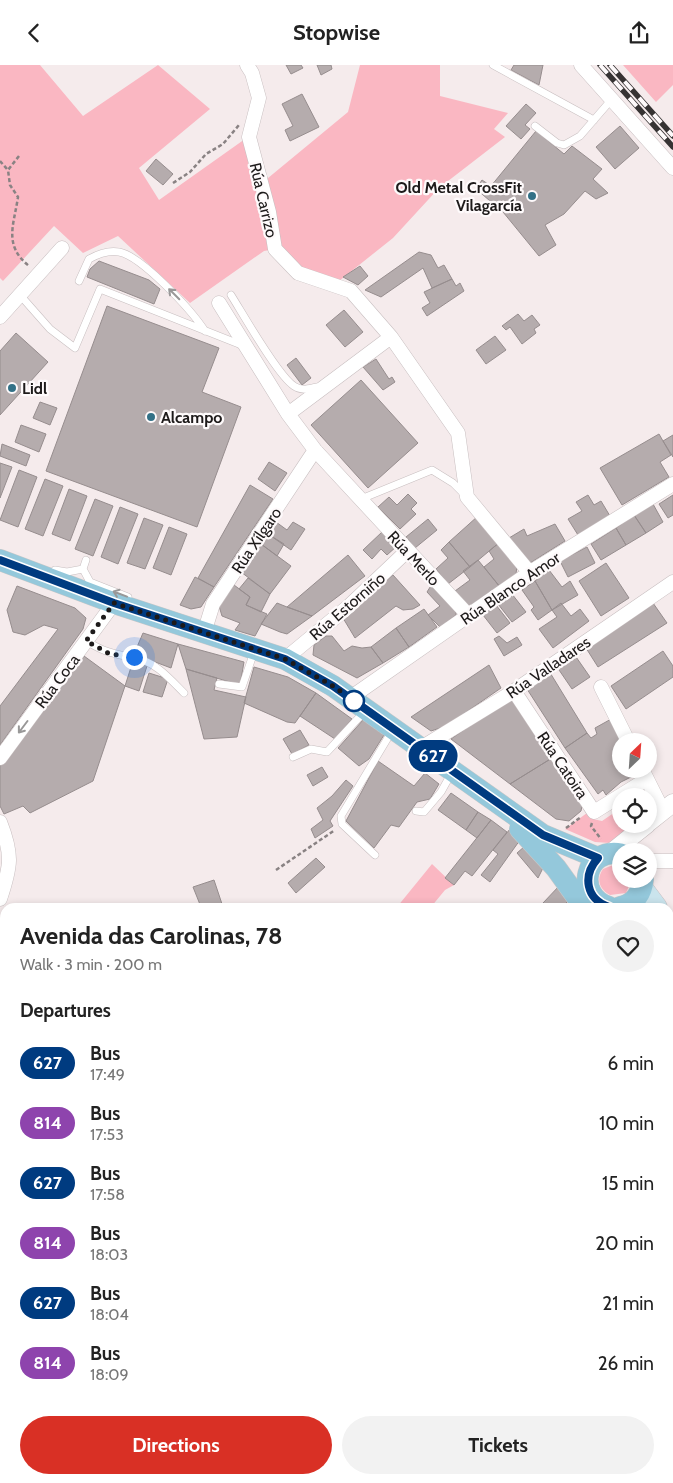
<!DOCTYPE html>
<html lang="en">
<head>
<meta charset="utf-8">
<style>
  body { margin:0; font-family:Cabin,sans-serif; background:#f2f2f2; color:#222; height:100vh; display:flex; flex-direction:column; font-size:19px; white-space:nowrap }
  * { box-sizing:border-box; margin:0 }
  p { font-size:16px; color:#767676 }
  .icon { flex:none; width:28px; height:28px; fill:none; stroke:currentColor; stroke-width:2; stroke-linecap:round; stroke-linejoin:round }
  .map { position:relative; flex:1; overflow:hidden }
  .sheet { position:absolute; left:0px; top:838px; width:674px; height:581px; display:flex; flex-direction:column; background:#fff; border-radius:15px 15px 0 0; box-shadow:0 2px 8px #0003 }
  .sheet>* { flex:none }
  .badge { padding:0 10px; border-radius:16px; font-size:18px; line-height:32px }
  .needle { width:32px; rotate:25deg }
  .tools { position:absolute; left:612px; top:668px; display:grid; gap:10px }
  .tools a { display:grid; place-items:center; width:45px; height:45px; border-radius:50%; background:#fff; box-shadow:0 2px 8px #0003; font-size:25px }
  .you { position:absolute; width:25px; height:25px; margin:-12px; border:4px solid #fff; border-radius:50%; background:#1a73e8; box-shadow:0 0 0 8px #1a73e833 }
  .map>.badge { position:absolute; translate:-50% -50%; box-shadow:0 0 0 2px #fff }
  h2 { padding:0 20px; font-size:19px; line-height:45px }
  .round { display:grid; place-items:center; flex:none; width:52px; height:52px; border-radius:26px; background:#f2f2f2 }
  .overview { display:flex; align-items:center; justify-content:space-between; height:85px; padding:0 20px }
  h1 { font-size:24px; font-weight:800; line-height:38px }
  .cta { display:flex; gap:10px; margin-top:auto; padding:10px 20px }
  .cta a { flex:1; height:58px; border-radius:30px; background:#d93025; color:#fff; font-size:20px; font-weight:800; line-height:58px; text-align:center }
  .cta a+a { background:#f2f2f2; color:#222 }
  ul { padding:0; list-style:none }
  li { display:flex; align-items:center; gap:15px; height:60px; padding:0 20px }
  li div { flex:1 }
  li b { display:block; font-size:19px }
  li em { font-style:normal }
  li .badge { min-width:55px; font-weight:700; text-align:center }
  header { display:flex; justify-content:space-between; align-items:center; height:65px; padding:0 20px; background:#fff; font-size:22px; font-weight:800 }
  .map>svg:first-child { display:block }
</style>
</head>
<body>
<header><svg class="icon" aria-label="back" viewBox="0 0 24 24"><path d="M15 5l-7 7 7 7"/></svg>Stopwise<svg class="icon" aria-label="share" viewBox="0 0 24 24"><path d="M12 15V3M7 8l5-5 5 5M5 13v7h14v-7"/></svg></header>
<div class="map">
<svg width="673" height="1418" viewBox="0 0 673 1418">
  <rect width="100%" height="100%" fill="#f5ebec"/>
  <!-- green -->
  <path fill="#fab7c2" d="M0 0H40L83 51 158 0 210 44 139 103 159 135 245 74 262 118 348 47 360 0H440V31L508 48 494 64 505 72 439 123 393 173 334 220 298 208 275 184 264 186 190 238 118 171 83 188 54 161 3 216 0 213Z
    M623 0H673V20L656 37Z
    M621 743V759H635L610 778 595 777 565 764 587 748 593 754 602 756Z
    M618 798 621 800V814H632L626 828 610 830C599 824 596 814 603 804Z
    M432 799 454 820 445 825 431 842H397Z
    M5 998V1070L0 1069V1007Z
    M669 1198H673V1324L669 1313Z
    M5 1219V1414H124L122 1418H0V1222Z"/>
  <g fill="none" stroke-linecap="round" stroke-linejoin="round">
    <!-- stream -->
    <path stroke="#9be0fc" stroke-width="4" d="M0 1283 5 1290
      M31 1414V1418"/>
    <!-- river -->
    <path stroke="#9be0fc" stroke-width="22" d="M0 1241 5 1234
      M669 1273 673 1282"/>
  </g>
  <!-- building -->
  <path fill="#b5acad" stroke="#968d8e" d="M286 0H301L303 3 291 9Z
    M317 0H331L332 4 321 10Z
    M514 0H543L539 20 511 5Z
    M302 29 319 62 290 76 285 65 293 61 282 39Z
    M526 39 536 48 525 60 530 64 521 74 506 61Z
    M620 61 639 83 615 104 596 82Z
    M536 66 564 89 572 81 602 104 593 114 608 128 596 134 585 126 564 149 545 160 556 180 539 191 503 147 476 124 482 115 491 121Z
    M156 94 173 109 163 120 146 106Z
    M419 187 431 190 438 203 444 200 452 214 432 223 423 203 381 232 365 225Z
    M99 196 149 215 160 224 154 239 87 212 90 204Z
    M360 201 368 211 358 220 343 212Z
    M452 214 456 221 460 218 464 226 427 251 422 243 430 238 424 227Z
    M107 241 219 283 202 327 241 342 197 462 46 406Z
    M344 245 363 267 345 282 326 260Z
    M518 249 524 256 532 250 540 260 534 264 536 268 522 279 510 262 506 265 502 261Z
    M16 268 48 297 0 350V286Z
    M495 271 506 285 486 299 476 285Z
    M296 293 311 313 302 320 287 300Z
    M376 294 389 314 392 312 395 317 383 325 363 302Z
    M361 315 418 378 368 423 311 360Z
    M40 337 57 343 50 360 33 353Z
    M21 360 46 369 39 387 15 377Z
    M659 369 671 390 660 397 669 412 622 440 600 403Z
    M673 370V392L663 376Z
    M2 379 30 390 26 401 0 391Z
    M269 397 287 408 275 426 258 414Z
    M0 398 12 402 0 433Z
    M19 405 37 412 18 462 0 455Z
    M45 414 63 421 43 471 25 464Z
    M250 420 273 434 214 522 198 513Z
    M69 424 87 431 70 476 52 469Z
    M408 429 417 438 411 444 416 449 400 464 378 442 389 432 397 440Z
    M588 430 594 440 601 436 610 451 578 470 568 454 582 446 576 437Z
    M673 430V450L668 453 659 439Z
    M95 434 113 441 93 491 75 484Z
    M653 439 663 457 646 468 634 450Z
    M120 442 138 449 118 499 101 492Z
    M634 450 646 468 626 480 616 463Z
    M478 451 500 477 470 502 449 477Z
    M144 453 163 460 145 504 127 498Z
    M428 454 437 465 415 483 406 472Z
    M276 457 287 465 293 457 305 464 291 485 268 469Z
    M555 459 565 476 530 498 509 473 524 464 527 471Z
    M169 462 187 469 171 510 153 503Z
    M616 463 626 480 601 495 591 479Z
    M382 467 397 481 387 490 381 484 372 494 363 485Z
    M268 469 284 479 277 491 261 479Z
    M449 477 470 502 448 519 436 504 448 493 441 485Z
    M500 477 517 501 516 509 500 522 484 502 494 494 489 486Z
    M261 479 291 501 270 529 241 507Z
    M587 482 595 498 568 512 560 496Z
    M348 490 365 511 312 551 287 542Z
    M478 495 500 522 470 546 455 526 470 515 463 506Z
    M606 498 629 533 601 551 579 516Z
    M549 505 562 522 570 516 578 530 552 545 535 516Z
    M393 510 420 540 413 544 403 545 396 541 355 573 343 553Z
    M195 512 214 522 201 542 191 544 180 540Z
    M248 513 270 529 261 547 246 540 250 532 239 524Z
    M535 516 552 545 538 555 531 545 534 542 522 525Z
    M432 519 456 545V550L440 562 428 550 440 541 427 527Z
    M234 520 250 532 246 540 267 549 255 571 235 565 240 558 222 551 219 541Z
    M17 521 75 543 86 553 83 564 0 680V641L58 564 44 560 25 570 13 567 7 545Z
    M512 529 526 547 512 557 498 539Z
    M277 538 287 542 312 551 287 569 280 567 261 559Z
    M561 538 571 551 580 544 589 556 553 583 539 564 557 552 552 545Z
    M653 538 667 558 598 602 586 583Z
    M496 540 510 558 497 568 483 550Z
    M424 544 437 562 409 582 396 563Z
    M396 563 409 582 383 598 371 582Z
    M143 568 178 579 171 603 134 589Z
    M326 571H332L344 586 352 581 362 583 371 582 383 598 357 613 313 590 314 580Z
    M499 571 507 578 517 572 522 580 504 591 494 574Z
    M178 579 244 597 240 620 186 604Z
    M663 586 673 601V612L626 644 611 621Z
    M574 589 590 612 572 624 557 602Z
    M84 591 125 621 93 716 30 748 23 741 4 749 0 741V699Z
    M133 596 147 601 139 626 125 621Z
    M489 600 501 623 446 661 431 666 411 652Z
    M254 602 288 612 316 628 295 658 287 657 244 638Z
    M186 604 217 613 214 625 246 632 237 672 204 674Z
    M549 606 587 668 565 683 527 624Z
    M149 608 168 614 162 632 143 627Z
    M316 628 352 654 335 674 300 651Z
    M509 633 516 635 552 693 510 719 451 674Z
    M613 653 621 676V704L638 705 633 706 635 710 621 717 606 730 603 725 598 729 565 683 587 668 591 673 597 669 595 663Z
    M363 655 384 670 369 694 359 701 338 683Z
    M300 665 309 680 292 689 283 674Z
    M552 693 582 741 581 746 569 756 556 754 510 719Z
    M378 696 414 721 425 708 439 719 430 734 417 737 399 762 391 760 374 783 346 756Z
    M322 702 328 712 313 721 307 710Z
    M346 715 353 721 330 756 333 761 315 773 311 764 323 755 317 743 332 731Z
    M451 728 478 747 466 765 438 745Z
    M478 747 491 755 477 773 466 765Z
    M491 755 507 767 472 811 465 806 454 820 445 813Z
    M510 764 520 775 490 817 481 810 498 789 493 785Z
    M525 781 543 803 538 813 517 788Z
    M316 793 325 802 296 828 288 818Z
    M214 815 223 842H201L193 822Z
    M560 820 570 834 562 842H550L543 838Z
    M669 933 673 937V943L669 946 673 952 669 956Z
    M1 936 5 937V953H0Z
    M673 1399V1418H564L589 1414H669V1400Z
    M431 1414H485L492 1418H428Z"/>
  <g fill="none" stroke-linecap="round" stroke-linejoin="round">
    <!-- service casing -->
    <g stroke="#c8bfc0" stroke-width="8">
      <path id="service" d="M493 0 594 55
        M535 61 557 78 564 80 580 71 612 34
        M79 216 89 194C98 189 108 185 119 187 142 191 192 246 205 266
        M20 230 50 264 75 283 100 224 244 281
        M231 230C243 249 278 311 294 321 301 326 309 324 317 322
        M361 434 432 405 453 418 466 431
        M83 504 86 495
        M55 505 67 507 83 504 90 517 128 532
        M86 576C106 588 112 588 134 593 155 596 170 614 184 628
        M219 619 242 622 254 587
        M293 692 311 684 327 687 365 646
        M416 746 424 747 441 727 451 709
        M375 790 342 759 341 751 392 666
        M669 1150 673 1149
        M669 1342 673 1351
        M669 1391 673 1390
        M500 1414 506 1418
        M536 1418 545 1414"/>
    </g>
    <!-- minor casing -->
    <g stroke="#c8bfc0" stroke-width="15">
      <path id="minor" d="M247 0 252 8 259 33 249 72 269 147 275 184 298 208 351 226 391 272 458 368 467 432 530 508
        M581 0 673 103
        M219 238 288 349 315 385 469 551
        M0 252 62 183
        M288 349 391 272
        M204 568 213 539 315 385
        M285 594 349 541 407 486
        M601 622 628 676
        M514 626 594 747 647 714
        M350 633 532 506 673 419
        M421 683 514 626 673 517
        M0 693 114 538
        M642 704 663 746
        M0 757C13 790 11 801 0 834
        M649 796H673
        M0 966H5"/>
    </g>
    <!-- tertiary casing -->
    <g stroke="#c8bfc0" stroke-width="19">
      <path id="tertiary" d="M649 757 673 738
        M611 788 647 759"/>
    </g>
    <!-- secondary casing -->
    <g stroke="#c8bfc0" stroke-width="21">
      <path id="secondary" d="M642 822 657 842
        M669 859 673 865"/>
    </g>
    <!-- primary casing -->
    <g stroke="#c9c8c8" stroke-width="22">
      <path id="primary" d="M0 495 114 538 285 594 333 621 543 770 598 793
        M520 764 556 803 584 842
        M609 842C574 830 585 782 621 789
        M620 842C635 839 642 828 643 814
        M669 1080 673 1106"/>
    </g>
    <!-- path -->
    <path stroke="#898283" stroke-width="2.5" stroke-dasharray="4 2.5" stroke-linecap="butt" d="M19 91 8 105 10 120 18 132C14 160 3 180 29 201
      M0 96 7 104
      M173 118 190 107 206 89 223 79 239 60
      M592 758 591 761 601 774
      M566 763 581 752
      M276 805 335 765
      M0 1188 5 1183"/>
    <!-- service -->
    <use href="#service" stroke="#fff" stroke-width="7"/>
    <!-- minor -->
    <use href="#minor" stroke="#fff" stroke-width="14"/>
    <!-- tertiary -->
    <use href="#tertiary" stroke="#fff" stroke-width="18"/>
    <!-- secondary -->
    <use href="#secondary" stroke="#cae4ed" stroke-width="20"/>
    <!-- primary -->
    <use href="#primary" stroke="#94c8db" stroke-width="21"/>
    <!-- rail casing -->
    <g stroke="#363333" stroke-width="5.5">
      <path id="rail" d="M600 0 673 82
        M610 0 673 71"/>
    </g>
    <!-- rail -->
    <use href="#rail" stroke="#fefafb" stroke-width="4" stroke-dasharray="11" stroke-linecap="butt"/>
  </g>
  <!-- one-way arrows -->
  <defs><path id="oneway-shaft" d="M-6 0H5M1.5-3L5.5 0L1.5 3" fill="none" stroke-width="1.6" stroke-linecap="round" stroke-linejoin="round" transform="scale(1.25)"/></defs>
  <g stroke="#999898">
    <use href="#oneway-shaft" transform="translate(174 229) rotate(-135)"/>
    <use href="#oneway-shaft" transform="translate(120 529) rotate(-159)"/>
    <use href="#oneway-shaft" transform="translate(23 662) rotate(127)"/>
  </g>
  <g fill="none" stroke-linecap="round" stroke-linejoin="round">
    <!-- line casing -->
    <g stroke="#fff" stroke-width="11">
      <path id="line" d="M0 495 114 538 285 594 333 621 543 770 598 793C582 811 586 834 609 842"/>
    </g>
    <!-- line -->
    <use href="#line" stroke="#003b80" stroke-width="8"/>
    <!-- walk -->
    <path stroke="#1d1a1a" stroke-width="5" stroke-dasharray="0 9" d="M134 592 110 589 86 576 114 538 285 594 333 621 358 638 354 636"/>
  </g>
  <!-- markers -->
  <g fill="#337187" stroke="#fefafb" stroke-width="2">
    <circle cx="532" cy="131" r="5"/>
    <circle cx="12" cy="323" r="5"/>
    <circle cx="151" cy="352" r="5"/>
  </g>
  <circle fill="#fff" stroke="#003b80" stroke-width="2.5" cx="354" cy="636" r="10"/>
  <g text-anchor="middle" stroke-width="4.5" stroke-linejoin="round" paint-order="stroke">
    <!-- poi labels -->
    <g font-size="16" font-weight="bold" fill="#1d1a1a" stroke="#fefafb" text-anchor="start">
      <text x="522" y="128" text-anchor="end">Old Metal CrossFit<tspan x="522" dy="18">Vilagarcía</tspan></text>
      <text x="22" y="329">Lidl</text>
      <text x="161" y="358">Alcampo</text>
    </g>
    <!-- street labels -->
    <g font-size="16" fill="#1d1a1a" stroke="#fefafb">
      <text transform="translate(264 135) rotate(77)" y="6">Rúa Carrizo</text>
      <text transform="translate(256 475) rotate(-56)" y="6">Rúa Xílgaro</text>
      <text transform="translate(414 493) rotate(47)" y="6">Rúa Merlo</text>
      <text transform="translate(510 523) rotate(-34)" y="6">Rúa Blanco Amor</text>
      <text transform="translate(347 541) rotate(-41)" y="6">Rúa Estorniño</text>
      <text transform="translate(548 602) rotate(-34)" y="6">Rúa Valladares</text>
      <text transform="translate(57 616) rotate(-53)" y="6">Rúa Coca</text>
      <text transform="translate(563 700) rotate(56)" y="6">Rúa Catoira</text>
    </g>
  </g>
</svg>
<div class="tools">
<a><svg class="needle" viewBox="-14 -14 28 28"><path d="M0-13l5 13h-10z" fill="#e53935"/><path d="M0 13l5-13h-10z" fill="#767676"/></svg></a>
<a><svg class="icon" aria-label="locate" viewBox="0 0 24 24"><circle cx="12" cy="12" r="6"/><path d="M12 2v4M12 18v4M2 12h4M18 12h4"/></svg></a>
<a><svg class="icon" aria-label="layers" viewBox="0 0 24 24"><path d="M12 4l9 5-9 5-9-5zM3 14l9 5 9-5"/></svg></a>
</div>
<div class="you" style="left:134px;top:592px"></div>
<b class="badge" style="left:433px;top:691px;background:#003b80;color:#fff">627</b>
<section class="sheet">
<div class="overview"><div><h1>Avenida das Carolinas, 78</h1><p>Walk · 3 min · 200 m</p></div><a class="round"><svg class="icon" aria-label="heart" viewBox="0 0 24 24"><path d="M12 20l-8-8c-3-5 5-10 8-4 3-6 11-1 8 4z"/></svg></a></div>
<h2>Departures</h2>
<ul>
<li><span class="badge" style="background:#003b80;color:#fff">627</span><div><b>Bus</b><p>17:49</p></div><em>6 min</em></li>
<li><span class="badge" style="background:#8e44ad;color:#fff">814</span><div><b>Bus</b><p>17:53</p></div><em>10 min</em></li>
<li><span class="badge" style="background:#003b80;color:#fff">627</span><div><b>Bus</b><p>17:58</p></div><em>15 min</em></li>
<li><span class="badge" style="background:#8e44ad;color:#fff">814</span><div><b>Bus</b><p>18:03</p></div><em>20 min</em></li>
<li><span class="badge" style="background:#003b80;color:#fff">627</span><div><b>Bus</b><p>18:04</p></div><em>21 min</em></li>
<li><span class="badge" style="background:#8e44ad;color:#fff">814</span><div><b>Bus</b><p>18:09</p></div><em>26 min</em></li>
</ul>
<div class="cta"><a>Directions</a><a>Tickets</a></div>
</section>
</div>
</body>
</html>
